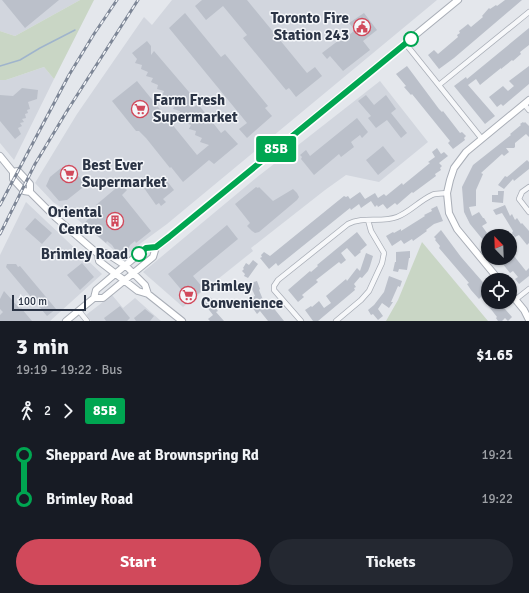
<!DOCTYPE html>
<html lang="en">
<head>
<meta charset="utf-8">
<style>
  body { margin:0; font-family:Signika,sans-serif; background:#242831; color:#f1f3f6; height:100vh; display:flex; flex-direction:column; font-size:15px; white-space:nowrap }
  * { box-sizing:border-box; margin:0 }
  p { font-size:13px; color:#9ea1a6 }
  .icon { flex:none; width:22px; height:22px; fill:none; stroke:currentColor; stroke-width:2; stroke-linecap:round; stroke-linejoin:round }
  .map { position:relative; height:321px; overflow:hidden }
  .side { display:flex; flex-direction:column; background:#171b24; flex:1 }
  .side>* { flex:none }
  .badge { padding:0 8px; border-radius:3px; font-size:14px; line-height:26px }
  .needle { width:26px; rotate:337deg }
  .fabs { position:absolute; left:481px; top:229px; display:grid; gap:8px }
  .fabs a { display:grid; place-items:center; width:36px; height:36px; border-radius:50%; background:#171b24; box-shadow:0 1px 3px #0004; font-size:20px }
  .scale { position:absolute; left:12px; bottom:10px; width:74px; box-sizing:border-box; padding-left:4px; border:2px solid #2b3445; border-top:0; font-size:11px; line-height:14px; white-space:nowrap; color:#2b3445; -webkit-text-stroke:3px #f4f6f9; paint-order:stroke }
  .map>.badge { position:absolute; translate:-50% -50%; box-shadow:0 0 0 2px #fff }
  .legs { display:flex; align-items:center; gap:6px; height:44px; padding:0 16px; font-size:13px }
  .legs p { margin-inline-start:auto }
  .overview { display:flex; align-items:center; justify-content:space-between; height:68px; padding:0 16px }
  h1 { font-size:22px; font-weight:800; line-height:30px }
  .cta { display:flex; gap:8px; margin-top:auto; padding:8px 16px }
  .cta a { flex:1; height:46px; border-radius:24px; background:#d1495b; color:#fff; font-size:16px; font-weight:800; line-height:46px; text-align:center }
  .cta a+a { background:#242831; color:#f1f3f6 }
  ul { padding:0 16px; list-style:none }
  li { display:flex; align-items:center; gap:14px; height:44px; font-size:15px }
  li i { display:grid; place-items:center; width:6px; height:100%; margin:0 5px; background:currentColor }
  li i::after { content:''; width:10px; height:10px; margin:-5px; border:3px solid; border-radius:50%; background:#171b24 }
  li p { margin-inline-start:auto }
  li:first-child i { background:linear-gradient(#0000 50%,currentColor 0) }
  li:last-child i { background:linear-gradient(currentColor 50%,#0000 0) }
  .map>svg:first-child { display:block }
</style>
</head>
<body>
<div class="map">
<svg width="529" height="321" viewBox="0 0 529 321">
  <rect width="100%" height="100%" fill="#e4e7ec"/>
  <!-- built -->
  <path fill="#d2d6de" d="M0 0H80L15 36 0 31Z
    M172 0H437L167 224 122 257 71 214 53 202 35 183 77 114 144 17 152 25Z
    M44 67 54 79 14 160 0 143V80H6Z
    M380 81 428 142 379 182 346 175 325 190 251 248 253 251 183 307 143 272 256 178Z
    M26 202 102 274 50 321H0V255Z
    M112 295 123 308 135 298 161 321H91L86 315Z"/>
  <!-- green -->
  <path fill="#c9d6c5" d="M80 0H94L54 79 44 67 6 80H0V31L15 36Z
    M422 242 488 321H386L398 300Z"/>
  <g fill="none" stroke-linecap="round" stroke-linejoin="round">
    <!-- stream -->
    <path stroke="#9fb4cc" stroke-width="1.5" d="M0 66 20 60 40 48 75 30"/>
  </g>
  <!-- building -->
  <path fill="#bbc0ca" d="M2 0H59L25 28Z
    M202 0H247L307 73 315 67 322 76 296 97 289 88 286 90 243 38 247 35 223 6 206 20 195 6Z
    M505 0H522L454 58 439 69 428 55 434 50 438 54 458 37 457 35 460 33 459 31 463 28 468 24 471 27 483 17 482 16 489 8 490 9 496 5 497 6Z
    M185 13 221 57 225 54 268 106 265 108 272 116 247 138 239 129 247 123 169 28Z
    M364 13 377 30 363 41 370 50 343 71 330 56 327 59 322 53 347 34 348 36 355 30 349 23Z
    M529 28V45L520 52 521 54 513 61 512 60 501 69V68L480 85 476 79 468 85 495 116 485 124 454 86 466 77 467 79Z
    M147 41 151 46V55L154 51 195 99 194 107 198 104 221 133 225 130 238 144 214 164 209 160 183 182 171 167 170 168 146 138 139 131H136L112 101 137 81 197 155 209 145 200 142 202 138 195 135 196 131 189 129 191 125 184 122 186 118 179 115 180 111 173 109 175 105 168 102 169 98 162 96 164 91 157 89 158 85 151 82 153 78 146 76 148 72 141 69 142 65 135 63 137 59 132 53Z
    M407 66 439 109 442 112 443 111 460 133 462 132 466 136 464 138 465 140 453 149 448 143 450 141 412 94 411 95 404 87 406 86 396 74Z
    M529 66V84L503 106 501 104 497 107 489 97 503 86 508 91 514 86 509 81Z
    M22 88 38 90 37 99 28 102 30 109 27 110 28 113 25 114 26 118 22 119 24 122 20 123 22 126 18 128 21 134 15 139 0 121V95L13 96Z
    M366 95 374 105 386 95 396 109 391 113 407 133 401 138 387 120 376 128 368 118 371 116 358 101Z
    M357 118 368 132 362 138 360 135 351 142 354 147 341 157 339 154 314 175 301 159 302 157 300 155 306 150 310 156Z
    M523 122 524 123 525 122 529 126V137L526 134 515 143V147L514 148H506L509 152 504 156 502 154 481 173 483 174 476 190V206L469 207 472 216 479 212 483 218H484L487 223 482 226 487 233 491 230 496 236H488V246L470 224 464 212 462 187 473 165 511 135 510 134 521 125 520 124Z
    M383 146 395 161 378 175 366 160Z
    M437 148 441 154 444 152 448 156 439 163 442 166 440 168 441 170 435 174 436 176 413 193 412 192 397 205 395 203 387 209 383 204 378 207 377 205 375 207 371 201 361 208 359 204 351 210 350 208 278 266 276 263 269 269 260 258 262 257 261 255 264 252 270 256 344 196 346 197 348 196 350 199 360 192 365 199 375 193 378 198 384 194 386 196 402 183 403 185 430 163 428 162 435 157 432 152Z
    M527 160 529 162V169L514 181 513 179 504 189 498 185 505 176 507 177Z
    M69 165 86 185 67 200 59 201 46 186 50 177 61 168 63 170Z
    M163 176 174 190 163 199 166 202 161 206 159 203 156 205 144 188 150 183 152 186Z
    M118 187 124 188 127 190 122 195 151 231 136 243 135 241 130 245 128 250 121 253 116 251 112 245 107 241 106 243 84 224 98 207 96 205 115 189 114 188Z
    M256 187 258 188 259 187 273 201 293 189 297 193 299 197 297 200 259 232 255 233 252 231 247 226 250 223 235 204Z
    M498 191H504L503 203 492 202V195H498Z
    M505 205 510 216 512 214 515 220 517 218 521 224 522 223 529 231V243L527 245 519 235 515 237 512 233 513 231 502 213 496 215 493 210Z
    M437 206 443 221 434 224 426 230 427 231 413 241 412 239 404 244 401 240 392 246 386 236 393 232 394 233 401 229V231L425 216 424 215 432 211 431 209Z
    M35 218 52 233 42 244 25 229Z
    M227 225 238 239 193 276 204 289 190 300 168 274Z
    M441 230 461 257 488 288V302H499L512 317 508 321 505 318 502 321H498L496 318 497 317 490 308 481 297 479 299 471 290 467 284 469 283 439 248 440 246 435 240 436 239 434 237Z
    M357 232 367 245 360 251 361 252 355 257 347 248 341 253 346 260 341 264 339 262 316 280 318 282 302 295 304 297 298 302 288 290 310 271 311 272 318 266 317 265Z
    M410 251V258H409L407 270 399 269 398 272 393 271 395 262H396V252Z
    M510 251 526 271 529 268V276L519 284 515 279 518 277 513 271 510 273 498 258H510Z
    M366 253 373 256 370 266 368 271 362 278 360 277 354 284 356 287 354 288 355 290 318 321H313L305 310 311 306 312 307 319 301 324 308 331 303 326 296 346 279 347 281 357 268 360 271Z
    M253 260 258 264 248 278 244 276 245 274 242 271 244 269 243 268 246 263 249 265Z
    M82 263 94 277 80 290 67 275Z
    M7 264H16L18 267 20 266 56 309 47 316 6 267Z
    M389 276 402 281 400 287 398 286 391 302H393L389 308 382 303 378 309 383 316 378 320 373 314 371 315 368 310 374 305 384 292Z
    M257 281 260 289 259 290 264 302 269 308 272 306 284 321H268L260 311 257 314 252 307 248 299 255 296 252 289 247 291 245 285Z
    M4 291 20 309 21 308 32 321H0V315L3 312 0 309V299Z
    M210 297 216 304 214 306 218 311 216 312 224 321H210L208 319 213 315 203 302Z
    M120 306 130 318 127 321H106L104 318Z
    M145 309 154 316 150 321H136L134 318Z"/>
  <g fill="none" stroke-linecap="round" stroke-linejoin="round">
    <!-- street casing -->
    <g stroke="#a9aeb7" stroke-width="6">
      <path id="street" d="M405 43 482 139
        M439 85 529 12
        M524 104 529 110
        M529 187 522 192 519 199 529 212
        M515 300 529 289
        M79 311 87 321
        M301 321 274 290V286L278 280 348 224C363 216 381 223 397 217 410 212 419 201 432 195 436 193 442 194 447 193
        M336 321 361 300 369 291 382 263 384 253 371 231 368 220"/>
    </g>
    <!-- secondary casing -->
    <g stroke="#a9aeb7" stroke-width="8">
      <path id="secondary" d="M0 156 13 172V179L24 191 30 192 55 217 98 254 99 261 138 291 148 294 182 321
        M13 172 18 171 30 184V192
        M98 254 106 253 126 266 145 285 148 294
        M499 280 457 229 449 213 447 193 450 180 454 168 466 152 529 100
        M510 293 524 310 529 320
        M94 298H103L153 257 156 247
        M66 321 94 298 96 290 146 248 156 247 169 237 458 0"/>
    </g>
    <!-- street -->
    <use href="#street" stroke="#f7f8fa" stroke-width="4.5"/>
    <!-- secondary -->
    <use href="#secondary" stroke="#fff" stroke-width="6"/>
    <!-- rail casing -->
    <g stroke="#7d8696" stroke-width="3">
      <path id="rail" d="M0 205 69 75 94 34 117 0
        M0 234 35 164 67 111 138 0"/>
    </g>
    <!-- rail -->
    <use href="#rail" stroke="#f4f6f9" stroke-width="1.5" stroke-dasharray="4.5" stroke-linecap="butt"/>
  </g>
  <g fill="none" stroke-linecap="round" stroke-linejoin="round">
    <!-- line-1 casing -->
    <g stroke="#fff" stroke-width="9">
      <path id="line-1" d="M139 254 146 248 156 247 169 237 411 39"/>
    </g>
    <!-- line-1 -->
    <use href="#line-1" stroke="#00a651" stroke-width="6"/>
  </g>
  <!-- icons -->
  <defs>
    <g id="civic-ring" transform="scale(0.9)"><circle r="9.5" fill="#f4f6f9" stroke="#d1495b" stroke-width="1.5"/><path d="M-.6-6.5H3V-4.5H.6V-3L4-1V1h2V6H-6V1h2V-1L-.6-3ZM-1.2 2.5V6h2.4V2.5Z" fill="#d1495b"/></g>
    <g id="supermarket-ring" transform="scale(0.9)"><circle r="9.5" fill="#f4f6f9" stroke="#d1495b" stroke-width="1.5"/><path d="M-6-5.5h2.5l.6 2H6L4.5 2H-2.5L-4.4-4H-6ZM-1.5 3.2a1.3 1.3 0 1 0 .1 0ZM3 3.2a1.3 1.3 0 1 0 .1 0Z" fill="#d1495b"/></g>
    <g id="building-ring" transform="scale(0.9)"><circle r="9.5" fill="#f4f6f9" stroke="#d1495b" stroke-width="1.5"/><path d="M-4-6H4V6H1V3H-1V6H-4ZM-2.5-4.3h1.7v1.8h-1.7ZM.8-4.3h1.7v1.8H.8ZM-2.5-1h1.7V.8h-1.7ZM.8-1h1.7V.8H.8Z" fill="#d1495b"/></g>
  </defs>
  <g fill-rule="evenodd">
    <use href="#civic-ring" x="362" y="27"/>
    <use href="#supermarket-ring" x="140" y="109"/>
    <use href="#supermarket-ring" x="69" y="174"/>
    <use href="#building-ring" x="115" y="221"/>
    <use href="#supermarket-ring" x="188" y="295"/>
  </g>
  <!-- markers -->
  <g fill="#fff" stroke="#00a651" stroke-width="2">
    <circle cx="411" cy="39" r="7"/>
    <circle cx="139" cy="254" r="7"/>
  </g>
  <g text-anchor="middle" stroke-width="3" stroke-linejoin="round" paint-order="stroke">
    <!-- poi labels -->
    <g font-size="15" font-weight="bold" fill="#2b3445" stroke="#f4f6f9" text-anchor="start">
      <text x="349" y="23" text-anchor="end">Toronto Fire<tspan x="349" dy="17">Station 243</tspan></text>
      <text x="153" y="105">Farm Fresh<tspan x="153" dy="17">Supermarket</tspan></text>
      <text x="82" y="170">Best Ever<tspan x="82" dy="17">Supermarket</tspan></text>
      <text x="102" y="217" text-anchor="end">Oriental<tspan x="102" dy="17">Centre</tspan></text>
      <text x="201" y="291">Brimley<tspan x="201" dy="17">Convenience</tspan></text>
    </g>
    <!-- stop labels -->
    <g font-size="15" font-weight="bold" fill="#2b3445" stroke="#f4f6f9" text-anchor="end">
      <text x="128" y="259">Brimley Road</text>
    </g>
  </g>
</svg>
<div class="fabs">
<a><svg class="needle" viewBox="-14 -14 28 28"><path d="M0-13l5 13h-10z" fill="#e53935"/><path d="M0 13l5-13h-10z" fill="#9ea1a6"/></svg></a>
<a><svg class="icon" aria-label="locate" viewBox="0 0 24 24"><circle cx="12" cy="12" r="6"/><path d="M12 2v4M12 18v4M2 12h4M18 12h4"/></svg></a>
</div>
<div class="scale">100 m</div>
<b class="badge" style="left:276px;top:149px;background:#00a651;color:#fff">85B</b>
</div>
<section class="side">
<div class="overview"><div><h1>3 min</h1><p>19:19 – 19:22 · Bus</p></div><b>$1.65</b></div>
<div class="legs"><svg class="icon" aria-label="walk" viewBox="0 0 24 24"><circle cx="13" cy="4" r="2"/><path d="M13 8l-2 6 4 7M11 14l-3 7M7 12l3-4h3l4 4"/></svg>2<svg class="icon" aria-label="forward" viewBox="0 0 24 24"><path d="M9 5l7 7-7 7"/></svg><b class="badge" style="background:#00a651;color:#fff">85B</b></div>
<ul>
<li><i style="color:#00a651"></i><b>Sheppard Ave at Brownspring Rd</b><p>19:21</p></li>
<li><i style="color:#00a651"></i><b>Brimley Road</b><p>19:22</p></li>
</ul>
<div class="cta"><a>Start</a><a>Tickets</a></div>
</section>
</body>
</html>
